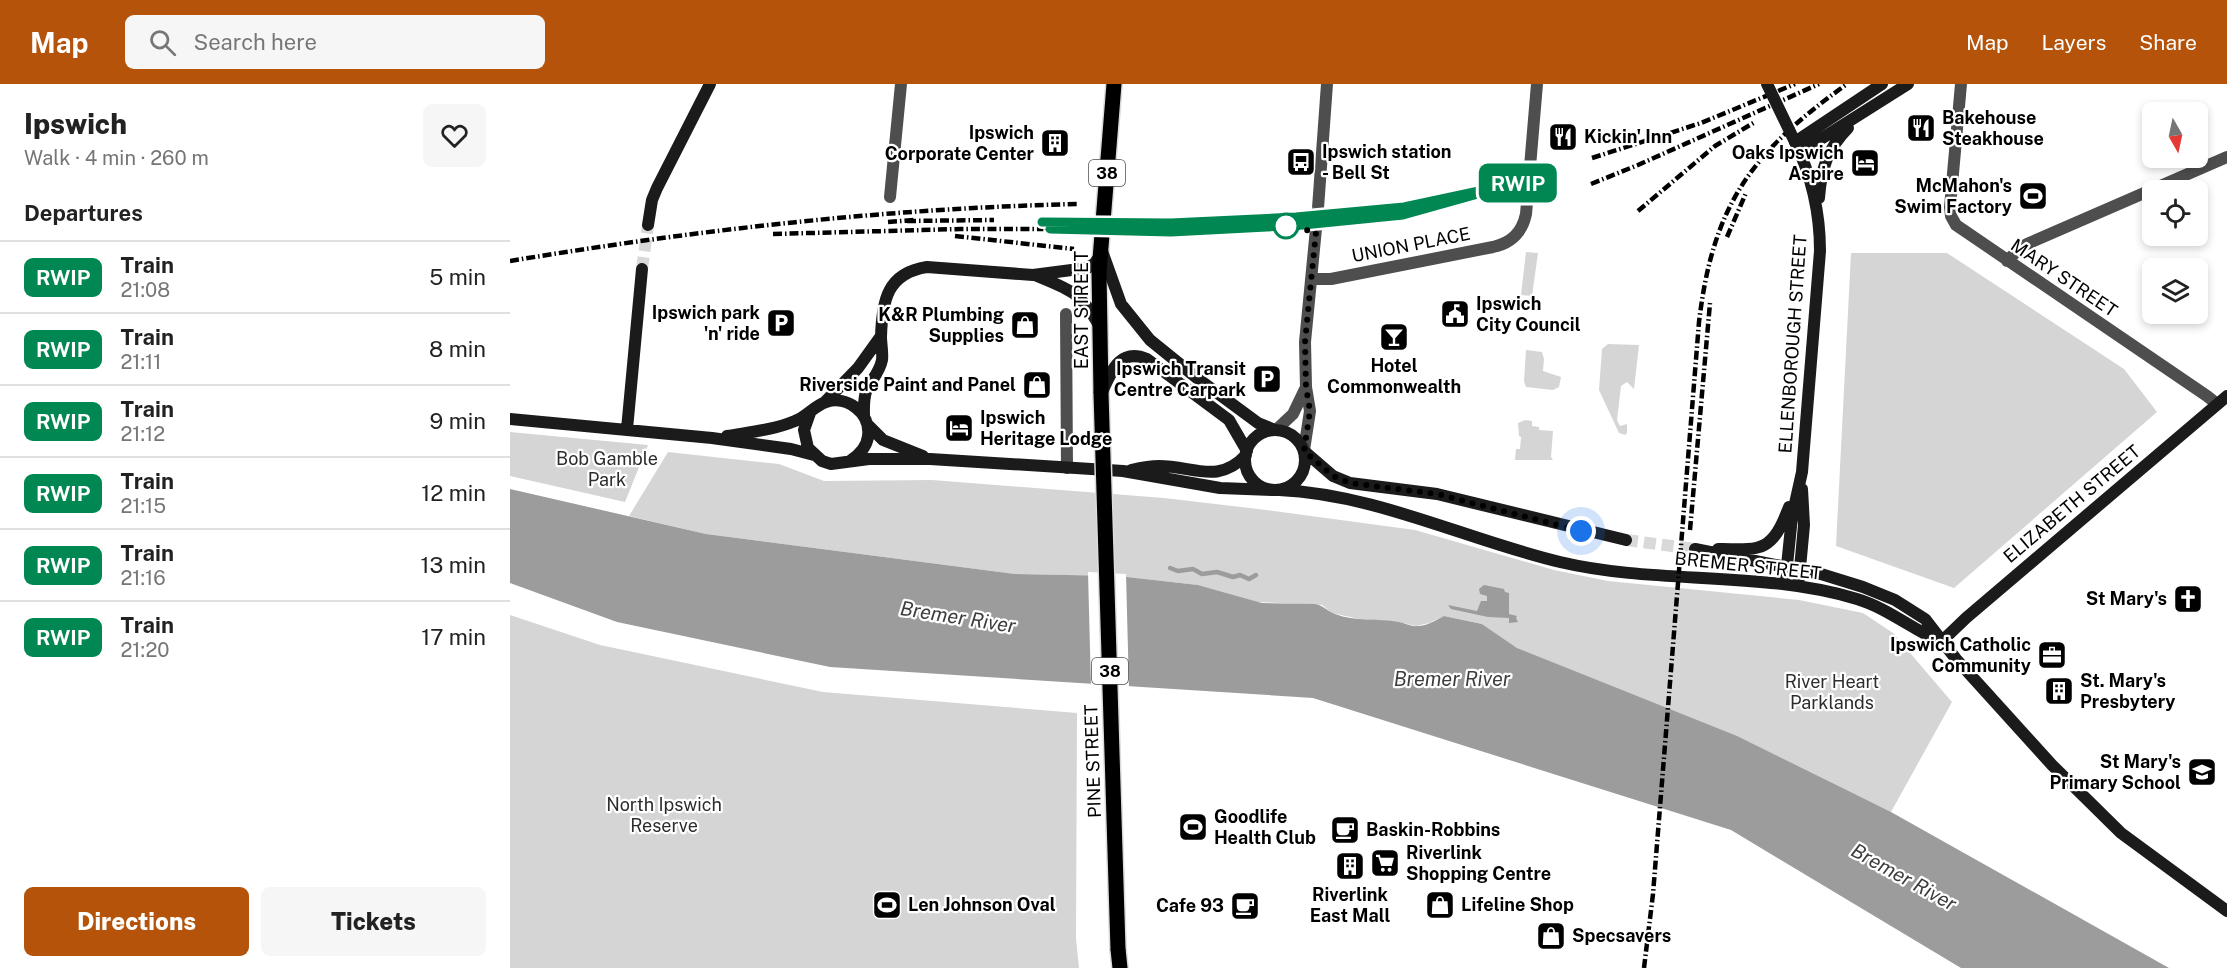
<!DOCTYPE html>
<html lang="en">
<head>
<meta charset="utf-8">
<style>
  body { margin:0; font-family:"Public Sans",sans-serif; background:#f6f6f6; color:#222; height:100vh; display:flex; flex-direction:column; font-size:22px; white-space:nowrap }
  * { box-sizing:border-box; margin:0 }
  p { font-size:20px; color:#767676 }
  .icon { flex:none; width:33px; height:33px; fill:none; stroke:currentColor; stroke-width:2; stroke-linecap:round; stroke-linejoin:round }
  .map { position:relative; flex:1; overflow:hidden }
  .panel { display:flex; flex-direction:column; background:#fff; width:510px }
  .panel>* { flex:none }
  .badge { padding:0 12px; border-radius:9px; font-size:21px; line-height:39px }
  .needle { width:39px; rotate:171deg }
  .buttons { position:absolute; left:1632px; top:18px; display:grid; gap:12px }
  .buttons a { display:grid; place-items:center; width:66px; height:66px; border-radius:9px; background:#fff; box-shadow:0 3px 9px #0003; font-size:30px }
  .you { position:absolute; width:30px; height:30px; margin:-15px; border:4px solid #fff; border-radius:50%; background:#1a73e8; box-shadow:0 0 0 9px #1a73e833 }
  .map>.badge { position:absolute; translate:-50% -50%; box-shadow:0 0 0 3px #fff }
  h2 { padding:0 24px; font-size:22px; line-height:54px }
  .round { display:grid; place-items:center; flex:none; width:63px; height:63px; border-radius:9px; background:#f6f6f6 }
  .headline { display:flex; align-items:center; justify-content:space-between; height:102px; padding:0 24px }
  h1 { font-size:28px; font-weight:800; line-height:45px }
  .primary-button { display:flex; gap:12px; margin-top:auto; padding:12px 24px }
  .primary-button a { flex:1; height:69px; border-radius:9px; background:#b45309; color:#fff; font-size:24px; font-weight:800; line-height:69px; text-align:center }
  .primary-button a+a { background:#f6f6f6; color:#222 }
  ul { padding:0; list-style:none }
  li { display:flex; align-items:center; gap:18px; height:72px; padding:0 24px; border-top:2px solid #e0e0e0 }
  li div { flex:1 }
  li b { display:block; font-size:22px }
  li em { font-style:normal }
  li .badge { min-width:66px; font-weight:700; text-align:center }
  header { display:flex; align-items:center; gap:36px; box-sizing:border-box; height:84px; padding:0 30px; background:#b45309; color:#fff }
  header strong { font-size:28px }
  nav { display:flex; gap:33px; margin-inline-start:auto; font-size:21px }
  .search { width:420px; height:54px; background:#f6f6f6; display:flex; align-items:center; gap:15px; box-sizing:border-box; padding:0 21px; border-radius:9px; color:#767676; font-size:22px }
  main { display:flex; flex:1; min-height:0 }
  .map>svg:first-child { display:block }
</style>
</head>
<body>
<header>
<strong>Map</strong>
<div class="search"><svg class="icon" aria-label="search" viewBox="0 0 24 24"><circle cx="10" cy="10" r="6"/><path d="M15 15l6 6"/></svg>Search here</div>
<nav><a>Map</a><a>Layers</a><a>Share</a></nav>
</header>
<main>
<section class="panel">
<div class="headline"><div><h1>Ipswich</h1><p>Walk · 4 min · 260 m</p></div><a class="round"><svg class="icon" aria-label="heart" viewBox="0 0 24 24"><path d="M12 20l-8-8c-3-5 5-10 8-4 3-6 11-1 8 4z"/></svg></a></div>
<h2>Departures</h2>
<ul>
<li><span class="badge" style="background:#008752;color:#fff">RWIP</span><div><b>Train</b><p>21:08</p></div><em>5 min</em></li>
<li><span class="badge" style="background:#008752;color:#fff">RWIP</span><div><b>Train</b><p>21:11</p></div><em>8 min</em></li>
<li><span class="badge" style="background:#008752;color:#fff">RWIP</span><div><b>Train</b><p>21:12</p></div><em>9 min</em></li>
<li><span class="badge" style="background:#008752;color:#fff">RWIP</span><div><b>Train</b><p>21:15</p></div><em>12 min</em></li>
<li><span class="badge" style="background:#008752;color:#fff">RWIP</span><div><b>Train</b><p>21:16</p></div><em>13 min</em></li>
<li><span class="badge" style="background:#008752;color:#fff">RWIP</span><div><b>Train</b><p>21:20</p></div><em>17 min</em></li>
</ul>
<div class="primary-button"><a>Directions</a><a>Tickets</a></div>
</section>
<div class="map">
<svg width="1717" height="884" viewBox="0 0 1717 884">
  <rect width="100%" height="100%" fill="#fff"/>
  <!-- green -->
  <path fill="#d5d5d5" d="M1016 168 1028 169 1022 212 1011 211Z
    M1341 169H1437L1614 285 1647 328 1444 504 1326 462Z
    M1098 260 1129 261 1124 305 1117 298 1111 302 1107 336 1110 342 1117 340V349L1115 351 1109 349 1089 306 1092 265Z
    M1016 266 1032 268 1034 275 1033 287 1051 293 1049 303 1043 306 1016 303 1014 297Z
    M1015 336 1022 337V342L1029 343V346L1043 347 1041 373 1043 376H1005L1006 365H1010L1011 353 1009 352 1008 339Z
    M0 348 138 361 115 418 0 392Z
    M158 368 269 380 314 397 422 396 654 414 748 425 905 446 1044 486 1098 497 1289 516 1353 529 1383 549 1442 618 1381 728 1186 637 1007 564 972 540 934 532 919 539 906 542 889 538 849 535 822 529 812 521 748 518 688 501 608 492 505 490 196 450 119 432Z
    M0 531 90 561 313 608 567 629 566 855 569 884H0Z"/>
  <!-- water -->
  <path fill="#9c9c9c" d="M0 405 196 450 505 490 608 492 688 501 752 519 804 520C813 521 817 527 825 530 845 538 868 534 889 538 895 539 902 543 908 542 917 542 926 536 934 532L972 540 1007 564 1227 652 1381 728 1659 884H1451L1221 746 803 614 320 583 107 538 0 499Z
    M974 501 994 505 995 508 999 509V530L1007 532 1006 534 1008 538 999 539V534L978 533 941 525 938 521 967 527 971 517H977V512L970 510 969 505Z"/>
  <!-- pier -->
  <path fill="#fff" d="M578 488 616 490 619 605 581 603Z"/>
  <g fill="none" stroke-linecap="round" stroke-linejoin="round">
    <!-- stream -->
    <path stroke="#9c9c9c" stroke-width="4.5" d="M660 484 668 487 683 485 692 490 707 488 723 493 730 491 739 495 746 491"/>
    <!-- secondary-tunnel -->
    <path stroke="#d9d9d9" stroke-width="12" stroke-dasharray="12 6" stroke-linecap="butt" d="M132 185 138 141
      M1116 456 1185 465"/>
    <!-- primary casing -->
    <g stroke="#dbdbdb" stroke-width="18">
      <path id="primary" d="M591 309 589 188 604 0
        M608 865 610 884"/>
    </g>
    <!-- street -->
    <path stroke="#4e4e4e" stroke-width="12" d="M1451 0 1440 123 1441 132 1446 141 1697 312 1707 320
      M380 113 391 0
      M1497 177 1511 163 1517 160 1717 73
      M801 195H821L983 163C1001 159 1012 149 1016 130L1027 0
      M556 230 557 384
      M766 346 783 330 796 303
      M794 366 800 327 796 303 795 258 808 124 817 0"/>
    <!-- secondary -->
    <path stroke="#1b1b1b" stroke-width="12" d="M1286 60 1296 62 1303 60 1398 0
      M1309 114C1311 86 1317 65 1338 44
      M138 141 142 116 147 104 200 0
      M592 167 611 220 640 256 687 294 748 339 765 346
      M527 192C561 206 570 208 589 241
      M592 308C602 286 610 264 637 275L719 336 737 367
      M314 319 348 284 371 252
      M300 329 294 346 298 364 312 377 321 380 359 375H420L613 387 710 404 762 406
      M354 333C354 324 353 314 357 305 362 296 370 287 372 276 373 269 371 260 371 253 372 217 377 189 417 183L523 191 577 184 584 180 590 172
      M0 335 202 354 281 365 304 371
      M358 341 373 356 413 372
      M117 345 132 185
      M735 376a30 30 0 1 1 60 0a30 30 0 1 1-60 0Z
      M217 352C240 348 263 346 285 337 296 333 304 322 316 318 337 311 361 329 358 352 357 363 349 371 340 377
      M794 367 823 392 840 399 927 410 1116 456
      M621 386C630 384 640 382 649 382 683 382 708 401 736 371
      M769 406C866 410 957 456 1050 478 1147 501 1251 486 1347 515 1377 524 1402 545 1431 558
      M1185 465 1311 490 1353 503 1385 516 1415 535 1446 575 1542 681 1611 749 1717 827
      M1208 465C1252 466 1262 468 1279 423
      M1276 491 1282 433 1292 388 1310 167C1310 128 1302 93 1285 58L1372 0
      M1289 495 1294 441 1292 405
      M1431 558 1456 534 1717 312"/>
    <!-- primary -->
    <use href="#primary" stroke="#000" stroke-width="15"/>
    <!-- rail -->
    <path stroke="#000" stroke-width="4.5" stroke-dasharray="9 3 1.5 3" stroke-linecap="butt" d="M1082 74 1191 39 1285 0
      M1081 100 1128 81 1309 0
      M1128 127 1205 62 1245 38
      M397 137 484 136
      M378 138 405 136
      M263 150 451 145H567
      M445 152 564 165
      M1217 153 1236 109
      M0 177C187 146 379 124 569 120
      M1180 446 1200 219
      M1134 884 1143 810 1189 238C1203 120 1242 68 1337 0"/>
    <!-- primary-bridge casing -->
    <g stroke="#dbdbdb" stroke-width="18" stroke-linecap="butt">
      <path id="primary-bridge" d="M591 309 608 865"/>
    </g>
    <!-- secondary-bridge -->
    <path stroke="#1b1b1b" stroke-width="12" d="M1257 0 1285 58"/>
    <!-- primary-bridge -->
    <use href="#primary-bridge" stroke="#000" stroke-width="15"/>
  </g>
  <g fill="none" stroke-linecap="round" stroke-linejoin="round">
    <!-- line casing -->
    <g stroke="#fff" stroke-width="14">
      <path id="line" d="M532 138 661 139 786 133 894 123 1011 98 893 131 793 141 661 148 540 145"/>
    </g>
    <!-- line -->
    <use href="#line" stroke="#008752" stroke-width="9"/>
    <!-- walk -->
    <path stroke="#000" stroke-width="6" stroke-dasharray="0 10.8" d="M776 142 806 148 795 258 796 303 800 327 794 367 823 392 840 399 927 410 1071 447"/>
  </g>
  <!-- icons -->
  <defs>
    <g id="restaurant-square" transform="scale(1.5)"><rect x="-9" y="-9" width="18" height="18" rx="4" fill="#000" stroke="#fff"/><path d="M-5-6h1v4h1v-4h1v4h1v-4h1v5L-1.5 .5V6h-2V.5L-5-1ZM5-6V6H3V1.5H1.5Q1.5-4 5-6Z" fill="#fff"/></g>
    <g id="building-square" transform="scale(1.5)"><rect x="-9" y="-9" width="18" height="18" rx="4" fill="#000" stroke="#fff"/><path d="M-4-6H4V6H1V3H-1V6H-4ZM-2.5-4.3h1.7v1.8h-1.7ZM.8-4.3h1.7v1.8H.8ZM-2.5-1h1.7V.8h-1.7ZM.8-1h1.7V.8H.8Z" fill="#fff"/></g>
    <g id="bus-square" transform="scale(1.5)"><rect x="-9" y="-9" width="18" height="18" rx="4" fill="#000" stroke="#fff"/><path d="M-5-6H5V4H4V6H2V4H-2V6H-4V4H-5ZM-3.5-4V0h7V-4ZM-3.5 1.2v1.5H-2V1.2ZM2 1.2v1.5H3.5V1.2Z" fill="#fff"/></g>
    <g id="hotel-square" transform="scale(1.5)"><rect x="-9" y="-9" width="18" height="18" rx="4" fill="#000" stroke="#fff"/><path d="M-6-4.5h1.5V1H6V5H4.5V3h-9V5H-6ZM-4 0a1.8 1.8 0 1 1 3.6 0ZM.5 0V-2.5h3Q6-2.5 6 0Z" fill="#fff"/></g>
    <g id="stadium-square" transform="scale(1.5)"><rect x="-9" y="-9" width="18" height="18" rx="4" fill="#000" stroke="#fff"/><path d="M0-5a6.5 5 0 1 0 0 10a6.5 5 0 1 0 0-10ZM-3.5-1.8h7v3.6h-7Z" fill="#fff"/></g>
    <g id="civic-square" transform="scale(1.5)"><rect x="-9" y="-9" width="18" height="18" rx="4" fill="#000" stroke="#fff"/><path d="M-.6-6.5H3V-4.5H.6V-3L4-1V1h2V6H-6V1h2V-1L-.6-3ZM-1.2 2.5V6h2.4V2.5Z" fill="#fff"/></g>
    <g id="parking-square" transform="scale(1.5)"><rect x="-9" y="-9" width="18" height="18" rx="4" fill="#000" stroke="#fff"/><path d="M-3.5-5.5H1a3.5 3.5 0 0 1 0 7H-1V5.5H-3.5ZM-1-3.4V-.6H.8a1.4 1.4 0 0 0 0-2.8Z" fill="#fff"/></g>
    <g id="shop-square" transform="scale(1.5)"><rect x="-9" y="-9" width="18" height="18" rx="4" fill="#000" stroke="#fff"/><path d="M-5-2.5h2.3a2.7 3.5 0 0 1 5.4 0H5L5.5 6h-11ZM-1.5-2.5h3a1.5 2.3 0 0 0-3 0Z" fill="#fff"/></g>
    <g id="bar-square" transform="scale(1.5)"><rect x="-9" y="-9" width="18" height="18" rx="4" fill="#000" stroke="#fff"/><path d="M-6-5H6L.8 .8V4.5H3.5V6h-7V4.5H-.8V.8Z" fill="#fff"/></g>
    <g id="church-square" transform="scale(1.5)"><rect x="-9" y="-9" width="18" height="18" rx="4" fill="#000" stroke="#fff"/><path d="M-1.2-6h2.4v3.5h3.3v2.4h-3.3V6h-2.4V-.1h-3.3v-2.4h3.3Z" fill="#fff"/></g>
    <g id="office-square" transform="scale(1.5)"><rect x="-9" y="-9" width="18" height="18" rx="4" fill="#000" stroke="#fff"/><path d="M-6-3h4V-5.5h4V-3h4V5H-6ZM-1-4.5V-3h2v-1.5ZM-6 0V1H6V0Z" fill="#fff"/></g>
    <g id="school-square" transform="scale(1.5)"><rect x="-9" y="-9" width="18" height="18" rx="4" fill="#000" stroke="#fff"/><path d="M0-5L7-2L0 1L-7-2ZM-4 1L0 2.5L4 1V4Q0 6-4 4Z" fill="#fff"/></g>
    <g id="cafe-square" transform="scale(1.5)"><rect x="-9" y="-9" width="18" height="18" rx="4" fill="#000" stroke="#fff"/><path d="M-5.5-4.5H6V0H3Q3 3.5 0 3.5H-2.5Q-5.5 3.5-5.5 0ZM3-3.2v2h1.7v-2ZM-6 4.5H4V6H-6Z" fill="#fff"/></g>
    <g id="supermarket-square" transform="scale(1.5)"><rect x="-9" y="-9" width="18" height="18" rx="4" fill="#000" stroke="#fff"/><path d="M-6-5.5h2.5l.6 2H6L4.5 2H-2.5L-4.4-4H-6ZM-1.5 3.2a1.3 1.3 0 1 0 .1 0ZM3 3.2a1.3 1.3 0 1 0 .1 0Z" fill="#fff"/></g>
  </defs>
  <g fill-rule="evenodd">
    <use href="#restaurant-square" x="1411" y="44"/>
    <use href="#restaurant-square" x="1053" y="53"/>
    <use href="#building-square" x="545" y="59"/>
    <use href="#bus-square" x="791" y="78"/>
    <use href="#hotel-square" x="1355" y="79"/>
    <use href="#stadium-square" x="1523" y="112"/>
    <use href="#civic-square" x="945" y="230"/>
    <use href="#parking-square" x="271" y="239"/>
    <use href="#shop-square" x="515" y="241"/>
    <use href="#bar-square" x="884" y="253"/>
    <use href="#parking-square" x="757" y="295"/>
    <use href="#shop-square" x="527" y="301"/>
    <use href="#hotel-square" x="449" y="344"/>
    <use href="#church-square" x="1678" y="515"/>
    <use href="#office-square" x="1542" y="571"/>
    <use href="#building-square" x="1549" y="607"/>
    <use href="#school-square" x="1692" y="688"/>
    <use href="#stadium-square" x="683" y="743"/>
    <use href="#cafe-square" x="835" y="746"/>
    <use href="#supermarket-square" x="875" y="779"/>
    <use href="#building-square" x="840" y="782"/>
    <use href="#stadium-square" x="377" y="821"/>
    <use href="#shop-square" x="930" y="821"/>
    <use href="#cafe-square" x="735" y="822"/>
    <use href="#shop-square" x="1041" y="852"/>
  </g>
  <!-- markers -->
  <circle fill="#fff" stroke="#008752" stroke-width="3" cx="776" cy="142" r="12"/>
  <g text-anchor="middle" stroke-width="4.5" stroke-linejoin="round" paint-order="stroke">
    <!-- shield labels -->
    <g fill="#fff" stroke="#4c4c4c" stroke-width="1.5">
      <rect x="579" y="76" width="36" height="26" rx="4.5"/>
      <rect x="582" y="574" width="36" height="26" rx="4.5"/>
    </g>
    <g font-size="16" font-weight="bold" fill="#000">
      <text x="597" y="95">38</text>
      <text x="600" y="593">38</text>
    </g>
    <!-- poi labels -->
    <g font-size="18" font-weight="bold" fill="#000" stroke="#fff" text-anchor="start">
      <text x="1432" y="40">Bakehouse<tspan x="1432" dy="21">Steakhouse</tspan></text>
      <text x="524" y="55" text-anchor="end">Ipswich<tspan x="524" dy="21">Corporate Center</tspan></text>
      <text x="1074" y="59">Kickin' Inn</text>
      <text x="812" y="74">Ipswich station<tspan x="812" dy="21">- Bell St</tspan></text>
      <text x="1334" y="75" text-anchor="end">Oaks Ipswich<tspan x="1334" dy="21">Aspire</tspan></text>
      <text x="1502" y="108" text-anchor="end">McMahon's<tspan x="1502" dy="21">Swim Factory</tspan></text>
      <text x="966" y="226">Ipswich<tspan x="966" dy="21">City Council</tspan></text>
      <text x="250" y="235" text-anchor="end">Ipswich park<tspan x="250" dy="21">'n' ride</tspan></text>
      <text x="494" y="237" text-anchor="end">K&amp;R Plumbing<tspan x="494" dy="21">Supplies</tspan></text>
      <text x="884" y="288" text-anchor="middle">Hotel<tspan x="884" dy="21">Commonwealth</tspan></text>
      <text x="736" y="291" text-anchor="end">Ipswich Transit<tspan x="736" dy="21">Centre Carpark</tspan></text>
      <text x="506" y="307" text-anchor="end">Riverside Paint and Panel</text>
      <text x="470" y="340">Ipswich<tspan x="470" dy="21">Heritage Lodge</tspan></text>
      <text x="1657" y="521" text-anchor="end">St Mary's</text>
      <text x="1521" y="567" text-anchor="end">Ipswich Catholic<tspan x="1521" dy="21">Community</tspan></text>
      <text x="1570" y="603">St. Mary's<tspan x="1570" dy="21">Presbytery</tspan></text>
      <text x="1671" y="684" text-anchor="end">St Mary's<tspan x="1671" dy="21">Primary School</tspan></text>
      <text x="704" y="739">Goodlife<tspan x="704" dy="21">Health Club</tspan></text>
      <text x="856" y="752">Baskin-Robbins</text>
      <text x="896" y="775">Riverlink<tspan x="896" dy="21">Shopping Centre</tspan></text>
      <text x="840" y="817" text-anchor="middle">Riverlink<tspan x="840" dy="21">East Mall</tspan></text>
      <text x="398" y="827">Len Johnson Oval</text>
      <text x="951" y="827">Lifeline Shop</text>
      <text x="714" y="828" text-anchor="end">Cafe 93</text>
      <text x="1062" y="858">Specsavers</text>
    </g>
    <!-- street labels -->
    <g font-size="18" fill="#000" stroke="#fff">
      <text transform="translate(901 161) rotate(-11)" y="6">UNION PLACE</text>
      <text transform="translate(1554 194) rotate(34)" y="6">MARY STREET</text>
      <text transform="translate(572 226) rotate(-90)" y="6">EAST STREET</text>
      <text transform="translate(1283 260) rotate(-86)" y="6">ELLENBOROUGH STREET</text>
      <text transform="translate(1562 420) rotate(-40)" y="6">ELIZABETH STREET</text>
      <text transform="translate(1238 482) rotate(6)" y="6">BREMER STREET</text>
      <text transform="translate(583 677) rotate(-92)" y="6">PINE STREET</text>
    </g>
    <!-- park labels -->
    <g font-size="18" fill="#2c2c2c" stroke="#fff">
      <text x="97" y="381">Bob Gamble<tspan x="97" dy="21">Park</tspan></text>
      <text x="1322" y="604">River Heart<tspan x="1322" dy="21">Parklands</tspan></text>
      <text x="154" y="727">North Ipswich<tspan x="154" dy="21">Reserve</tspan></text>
    </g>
    <!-- water labels -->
    <g font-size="20" font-style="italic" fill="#3d3d3d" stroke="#fff">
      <text transform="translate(448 533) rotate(9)" y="7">Bremer River</text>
      <text x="942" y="602">Bremer River</text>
      <text transform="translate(1394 793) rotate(29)" y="7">Bremer River</text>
    </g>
  </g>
</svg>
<div class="buttons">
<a><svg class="needle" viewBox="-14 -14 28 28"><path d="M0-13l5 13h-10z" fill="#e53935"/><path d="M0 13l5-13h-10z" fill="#767676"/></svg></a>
<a><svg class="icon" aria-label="locate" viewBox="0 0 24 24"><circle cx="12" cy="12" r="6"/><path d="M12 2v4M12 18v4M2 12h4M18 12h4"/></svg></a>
<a><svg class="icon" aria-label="layers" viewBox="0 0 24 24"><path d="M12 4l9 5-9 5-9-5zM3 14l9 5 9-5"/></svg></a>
</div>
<div class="you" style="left:1071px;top:447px"></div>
<b class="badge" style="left:1008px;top:99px;background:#008752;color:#fff">RWIP</b>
</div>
</main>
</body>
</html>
